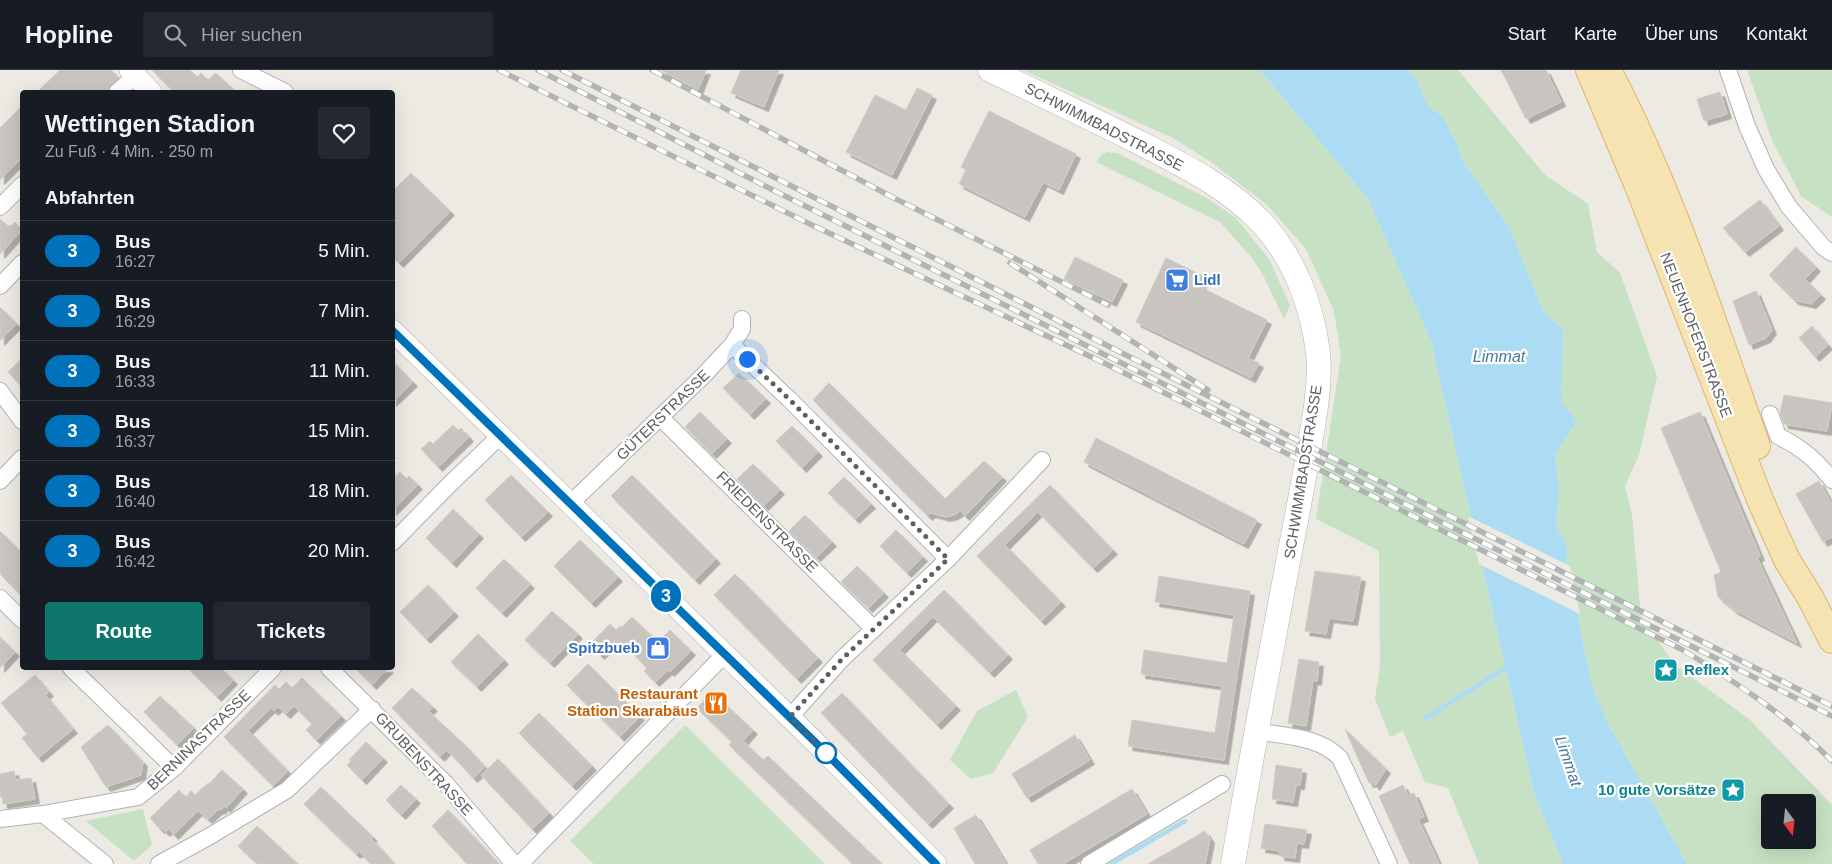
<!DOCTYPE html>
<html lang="de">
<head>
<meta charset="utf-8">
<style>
  body { margin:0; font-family:Arial,sans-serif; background:#242831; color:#f1f3f6; height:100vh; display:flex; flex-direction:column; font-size:19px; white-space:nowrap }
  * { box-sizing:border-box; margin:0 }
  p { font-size:16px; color:#9ea1a6 }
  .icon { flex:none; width:28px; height:28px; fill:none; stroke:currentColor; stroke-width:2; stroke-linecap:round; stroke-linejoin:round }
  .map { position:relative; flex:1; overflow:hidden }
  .details { position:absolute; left:20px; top:20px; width:375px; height:580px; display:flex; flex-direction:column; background:#171b24; border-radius:5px; box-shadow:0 5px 20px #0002 }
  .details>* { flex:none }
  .badge { padding:0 10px; border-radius:16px; font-size:18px; line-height:32px }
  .needle { width:32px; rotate:165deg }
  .controls { position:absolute; left:1761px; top:724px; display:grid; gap:10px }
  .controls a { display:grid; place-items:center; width:55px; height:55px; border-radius:5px; background:#171b24; box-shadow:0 5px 20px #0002; font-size:25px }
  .you { position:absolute; width:25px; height:25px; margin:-12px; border:4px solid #fff; border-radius:50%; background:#1a73e8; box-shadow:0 0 0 8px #1a73e833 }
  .map>.badge { position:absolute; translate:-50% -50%; box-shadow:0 0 0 2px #fff }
  h2 { padding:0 25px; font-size:19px; line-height:45px }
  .round { display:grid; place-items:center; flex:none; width:52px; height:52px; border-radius:5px; background:#242831 }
  .headline { display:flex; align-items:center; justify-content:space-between; height:85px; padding:0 25px }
  h1 { font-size:24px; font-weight:600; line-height:38px }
  .cta { display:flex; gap:10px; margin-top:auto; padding:10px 25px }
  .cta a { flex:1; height:58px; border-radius:5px; background:#0f766e; color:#fff; font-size:20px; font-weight:600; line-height:58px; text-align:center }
  .cta a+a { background:#242831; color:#f1f3f6 }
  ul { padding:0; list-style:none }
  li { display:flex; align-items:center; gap:15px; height:60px; padding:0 25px; border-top:1px solid #363941 }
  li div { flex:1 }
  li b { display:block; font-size:19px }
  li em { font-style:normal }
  li .badge { min-width:55px; font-weight:700; text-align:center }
  header { display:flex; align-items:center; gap:30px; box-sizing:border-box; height:70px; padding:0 25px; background:#171b24; border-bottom:1px solid #363941 }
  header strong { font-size:24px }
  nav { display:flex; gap:28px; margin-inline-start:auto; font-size:18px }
  .search { width:350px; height:45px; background:#242831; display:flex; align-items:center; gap:12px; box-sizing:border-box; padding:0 18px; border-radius:5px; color:#9ea1a6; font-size:19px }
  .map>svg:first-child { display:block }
</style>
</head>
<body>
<header>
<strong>Hopline</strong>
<div class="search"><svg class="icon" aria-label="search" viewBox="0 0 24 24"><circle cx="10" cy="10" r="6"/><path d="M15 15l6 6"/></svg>Hier suchen</div>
<nav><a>Start</a><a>Karte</a><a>Über uns</a><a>Kontakt</a></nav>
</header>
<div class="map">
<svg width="1832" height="794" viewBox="0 0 1832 794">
  <defs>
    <filter id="shadow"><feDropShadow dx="4.5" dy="4.5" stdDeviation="0" flood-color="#0004"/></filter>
  </defs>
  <rect width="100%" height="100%" fill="#edeae4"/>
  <!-- green -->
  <path fill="#c6e1c3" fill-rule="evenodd" d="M1023 0H1260L1368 129 1431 271 1534 723 1563 794H1479L1448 718 1425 712 1403 661 1390 667 1375 629 1380 597 1379 481 1316 449 1341 286 1334 241 1306 179 1266 134 1211 92 1173 68Z
    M1408 0H1458L1545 105 1588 134 1597 182 1620 203 1657 306 1639 385 1625 416 1632 445 1641 546 1675 595 1749 649 1832 735V794H1687L1609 655 1593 620 1566 491 1568 480 1556 454 1559 422 1555 385 1577 351 1561 331 1563 259 1544 243 1509 157 1461 89 1459 77 1442 46 1428 36 1417 10ZM1770 732H1808V770H1770Z
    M1747 0H1832V147L1801 126 1772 70Z
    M1107 82 1117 83 1207 128 1236 148 1269 189 1290 235 1284 249 1263 205 1252 188 1220 152 1096 92 1101 85Z
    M1016 620 1028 647 993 703 971 709 950 690 977 641Z
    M685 655 825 794H594L570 771Z
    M143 739 152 775 134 791 86 751Z"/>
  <!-- water -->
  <path fill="#acdcf4" d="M1260 0H1408L1417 10 1428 36 1442 46 1459 77 1461 89 1509 157 1544 243 1563 259 1561 331 1577 351 1555 385 1559 422 1556 454 1568 480 1566 491 1593 620 1609 655 1687 794H1563L1534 723 1431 271 1368 129Z"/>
  <!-- pier -->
  <path fill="#edeae4" d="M1468 446 1570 496 1580 544 1479 494Z"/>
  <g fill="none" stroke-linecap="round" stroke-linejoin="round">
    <!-- stream -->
    <path stroke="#acdcf4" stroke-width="4.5" d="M1426 648 1502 600 1511 597
      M1111 794 1185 751"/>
  </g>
  <!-- building -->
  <path fill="#c8c5c1" stroke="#d1cbc3" filter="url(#shadow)" d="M60 0H111L118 7 105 22H37Z
    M152 0H190L197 7 201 3 208 10 216 3 236 22H174Z
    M661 0H706L698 20Z
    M741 0H779L764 37 731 23Z
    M1501 0H1546L1561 32 1526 49Z
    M917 18 932 25 892 105 846 82 875 25 906 40Z
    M1720 22 1727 44 1704 51 1697 29Z
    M22 36V88L0 110V58Z
    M989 41 1076 84 1059 120 1043 112 1025 147 959 114 966 100 961 97Z
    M411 103 450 141 399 193 392 186V122Z
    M1760 130 1779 156 1745 182 1723 158Z
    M0 149 8 156 10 155 11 156 15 152 22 160 0 184Z
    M1796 177 1816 197 1805 209 1821 225 1812 234 1794 230 1769 205Z
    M1075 187 1123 210 1112 232 1064 209Z
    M1166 188 1205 207 1200 217 1267 250 1248 288 1259 293 1251 308 1136 252Z
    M1756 221 1772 260 1766 268 1749 275 1733 231Z
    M0 237 17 254 0 271Z
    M1812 256 1828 275 1815 287 1799 268Z
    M22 288V317L8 302Z
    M392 291 413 312 392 332Z
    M739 303 766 329 750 345 723 318Z
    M829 313 945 429 984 391 1002 407 965 446 960 441 954 445 946 447 931 443 928 446 813 330Z
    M1784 325 1832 333 1827 361 1784 354 1780 343Z
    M700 342 727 369 712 384 685 357Z
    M1700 342 1760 486 1757 488 1797 573 1734 540 1718 527 1714 505 1721 502 1661 358Z
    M453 355 458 360 461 358 469 367 438 397 421 379 430 371 433 374Z
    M792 356 818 382 802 398 776 371Z
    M1096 368 1257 450 1244 474 1084 392Z
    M753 394 780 420 764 436 737 409Z
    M400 402 407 409 409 406 418 415 392 441V409Z
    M511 405 548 442 521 467 485 430Z
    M632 405 716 489 695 510 611 426Z
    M844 407 871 434 855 449 828 423Z
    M1819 411 1832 434V467L1823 472 1796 424Z
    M1050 415 1113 480 1093 498 1038 442 1005 475 1061 532 1041 551 977 486Z
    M453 439 479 464 452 493 426 468Z
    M805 445 832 472 816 487 789 461Z
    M896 460 923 487 907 503 880 476Z
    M0 461 22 483V526L0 504Z
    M580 470 618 507 591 533 554 496Z
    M504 489 530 514 502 543 476 518Z
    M857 496 884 523 868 538 841 512Z
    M1315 501 1361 507 1353 551 1329 548 1326 564 1305 561Z
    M735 504 818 588 797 609 714 525Z
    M1159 506 1250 521 1224 690 1128 676 1132 650 1215 663 1222 616 1141 604 1144 580 1227 593 1234 545 1155 532Z
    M428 515 454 542 426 569 400 542Z
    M944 520 1008 585 990 603 933 547 900 580 956 636 937 655 873 590Z
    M552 541 578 564 550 593 525 570Z
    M632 547 658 572 670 560 691 581 670 602 668 600 655 612 644 601 647 598 626 576 622 580 614 572 600 585 590 574 610 554 616 560 620 556 622 557Z
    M478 564 504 590 477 617 451 592Z
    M0 567 15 582 0 598Z
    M1299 589 1319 592 1317 611 1313 610 1306 656 1288 653Z
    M588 594 640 646 620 667 567 615Z
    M188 598H221L233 610 217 627Z
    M355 598H389L372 615Z
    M35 605 49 622 45 625 73 659 38 688 22 668 27 664 1 633Z
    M302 608 341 646 316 670 306 660 312 654 294 636 286 644 278 637 274 641 271 638 248 660 288 701 273 716 224 667 275 615 279 619 286 612 292 618Z
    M412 618 433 637 428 641 466 676 485 697 473 708 447 680 440 687 392 638Z
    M712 622 753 660 743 671 763 690 768 686 882 794H853L729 675 732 672 697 638Z
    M842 623 949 734 928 754 821 643Z
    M160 626 194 658 177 675 144 642Z
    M539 643 592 696 572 716 519 663Z
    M108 655 143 692 141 705 106 717 81 677Z
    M1345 659 1386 699 1375 716 1373 712 1369 713Z
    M1075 665 1090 690 1027 728 1012 704Z
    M366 672 383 688 362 710 347 695 351 691 349 690Z
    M498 689 549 743 532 759 481 705Z
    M1276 695 1302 699 1300 715H1296L1293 732 1272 729Z
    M222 700 243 719 226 738 224 736 221 740 219 739 208 749 198 741 174 765 168 759 166 762 161 758 160 759 150 748 179 720 186 727 191 721 195 725 208 713 209 714Z
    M14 701 16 710 31 708 35 729 3 734 2 727H0V704Z
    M401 715 416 729 401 745 386 730Z
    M1403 715 1408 725 1414 723 1424 747 1418 749 1439 794H1410L1398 768 1379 726Z
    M321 717 373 767 371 768 395 794H371L359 782 356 784 304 734Z
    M1132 719 1147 744 1063 794H1038L1030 780Z
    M448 740 474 767 499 794H467L457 783 432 756Z
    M976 745 1006 794H975L954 758Z
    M1265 754 1307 760 1304 774 1297 773 1295 788 1280 786V781L1261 778Z
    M257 756 298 794H258L238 776Z
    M1205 761 1210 769 1205 794H1148Z"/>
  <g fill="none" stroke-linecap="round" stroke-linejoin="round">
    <!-- minor casing -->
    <g stroke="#afb2b5" stroke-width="18">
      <path id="minor" d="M241 0 285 22
        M1728 0 1747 56 1766 99 1789 137 1823 177 1832 183
        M117 22 135 6
        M0 137 22 115
        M0 216 22 193
        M732 275 790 330 948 489
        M0 321 22 351
        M1770 344 1778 366C1802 378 1815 389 1832 410
        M660 347 873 558
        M0 411 22 388
        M571 433 703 306 732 275 742 259V249
        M392 473 449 415 501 365
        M0 528 22 550
        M71 598 174 698
        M329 598 446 714 514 794
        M790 647 842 589 948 489 1042 390
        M1255 661C1284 666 1319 666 1340 688L1389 794
        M43 744 105 794
        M0 749 43 744 138 727 174 698 273 598
        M159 794 210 766 287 720 372 639
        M520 794 725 584
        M1089 794 1222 714"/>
    </g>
    <!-- tertiary casing -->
    <g stroke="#afb2b5" stroke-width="22">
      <path id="tertiary" d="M130 0 151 22
        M392 260 814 671 936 794"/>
    </g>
    <!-- secondary casing -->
    <g stroke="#b0b4b7" stroke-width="25">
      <path id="secondary" d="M990 0C1040 24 1090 48 1140 73 1183 95 1228 117 1262 153 1294 188 1312 235 1318 282 1321 312 1315 344 1310 374 1304 408 1298 442 1291 476 1271 582 1251 688 1233 794"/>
    </g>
    <!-- primary casing -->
    <g stroke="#e0b46a" stroke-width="28">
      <path id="primary" d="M1589 0 1638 116 1761 432 1787 490 1810 527 1832 570
        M1608 0C1671 120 1712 249 1757 376"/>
    </g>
    <!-- minor -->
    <use href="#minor" stroke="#fff" stroke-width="16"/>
    <!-- tertiary -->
    <use href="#tertiary" stroke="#fff" stroke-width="21"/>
    <!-- secondary -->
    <use href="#secondary" stroke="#fff" stroke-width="24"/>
    <!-- primary -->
    <use href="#primary" stroke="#f5e4b1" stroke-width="26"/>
    <!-- rail casing -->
    <g stroke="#b2b3b3" stroke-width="5.5">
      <path id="rail" d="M499 0 814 156 1100 291 1681 579C1736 612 1787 646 1832 691
        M538 0 769 118 1832 646
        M562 0 1128 286 1832 636
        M652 0 894 128 1108 235
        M1010 193 1208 320"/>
    </g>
    <!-- rail -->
    <use href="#rail" stroke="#fff" stroke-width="4" stroke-dasharray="11" stroke-linecap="butt"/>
  </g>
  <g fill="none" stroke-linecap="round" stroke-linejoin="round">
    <!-- line casing -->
    <g stroke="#fff" stroke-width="11">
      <path id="line" d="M392 260 814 671 936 794"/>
    </g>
    <!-- line -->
    <use href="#line" stroke="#0072bc" stroke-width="8"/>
    <!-- walk -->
    <path stroke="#5c6063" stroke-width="5" stroke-dasharray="0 9" d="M747 289 790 330 948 489 842 589 790 647 826 683"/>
  </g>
  <!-- icons -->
  <defs>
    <g id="supermarket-square" transform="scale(1.25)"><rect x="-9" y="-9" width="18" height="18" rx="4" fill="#3f7fe0" stroke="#fff"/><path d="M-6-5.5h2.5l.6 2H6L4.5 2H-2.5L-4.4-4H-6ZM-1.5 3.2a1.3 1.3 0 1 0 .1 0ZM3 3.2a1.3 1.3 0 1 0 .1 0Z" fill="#fff"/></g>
    <g id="shop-square" transform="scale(1.25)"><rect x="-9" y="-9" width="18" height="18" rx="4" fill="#3f7fe0" stroke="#fff"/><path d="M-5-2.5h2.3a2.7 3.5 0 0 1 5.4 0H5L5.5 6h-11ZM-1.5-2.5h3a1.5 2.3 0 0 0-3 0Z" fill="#fff"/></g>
    <g id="sight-square" transform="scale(1.25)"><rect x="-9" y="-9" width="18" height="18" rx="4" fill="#0f9aa8" stroke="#fff"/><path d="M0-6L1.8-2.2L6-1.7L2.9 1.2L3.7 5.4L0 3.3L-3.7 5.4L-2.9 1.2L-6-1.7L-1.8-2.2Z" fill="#fff"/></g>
    <g id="restaurant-square" transform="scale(1.25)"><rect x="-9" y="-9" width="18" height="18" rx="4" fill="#e8710a" stroke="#fff"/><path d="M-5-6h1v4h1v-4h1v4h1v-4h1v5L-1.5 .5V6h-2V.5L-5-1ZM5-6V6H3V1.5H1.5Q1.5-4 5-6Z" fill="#fff"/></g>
  </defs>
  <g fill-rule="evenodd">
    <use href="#supermarket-square" x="1177" y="210"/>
    <use href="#shop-square" x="658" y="578"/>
    <use href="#sight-square" x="1666" y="600"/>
    <use href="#restaurant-square" x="716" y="633"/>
    <use href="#sight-square" x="1733" y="720"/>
  </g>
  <!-- markers -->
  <circle fill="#fff" stroke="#0072bc" stroke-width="2.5" cx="826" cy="683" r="10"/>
  <g text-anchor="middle" stroke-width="4.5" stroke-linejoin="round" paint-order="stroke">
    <!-- street labels -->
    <g font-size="15" fill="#5c6063" stroke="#fff">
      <text transform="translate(1104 57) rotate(27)" y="5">SCHWIMMBADSTRASSE</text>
      <text transform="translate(1696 265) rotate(69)" y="5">NEUENHOFERSTRASSE</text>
      <text transform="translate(663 345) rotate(-44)" y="5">GÜTERSTRASSE</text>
      <text transform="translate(1303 402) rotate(-81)" y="5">SCHWIMMBADSTRASSE</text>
      <text transform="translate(767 452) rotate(45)" y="5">FRIEDENSTRASSE</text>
      <text transform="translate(199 670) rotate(-44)" y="5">BERNINASTRASSE</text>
      <text transform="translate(424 694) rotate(47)" y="5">GRUBENSTRASSE</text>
    </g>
    <!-- shop labels -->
    <g font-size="15" font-weight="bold" fill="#366cbe" stroke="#fff" text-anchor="start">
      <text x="1194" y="215">Lidl</text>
      <text x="640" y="583" text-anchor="end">Spitzbueb</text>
    </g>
    <!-- culture labels -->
    <g font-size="15" font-weight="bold" fill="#0d838f" stroke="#fff" text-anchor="start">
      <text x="1684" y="605">Reflex</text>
      <text x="1716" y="725" text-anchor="end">10 gute Vorsätze</text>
    </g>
    <!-- food labels -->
    <g font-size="15" font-weight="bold" fill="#c56008" stroke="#fff" text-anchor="end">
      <text x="698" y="629">Restaurant<tspan x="698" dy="17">Station Skarabäus</tspan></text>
    </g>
    <!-- water labels -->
    <g font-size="16" font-style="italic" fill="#48799c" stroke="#fff">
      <text x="1499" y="292">Limmat</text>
      <text transform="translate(1569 691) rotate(71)" y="6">Limmat</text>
    </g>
  </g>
</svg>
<div class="controls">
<a><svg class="needle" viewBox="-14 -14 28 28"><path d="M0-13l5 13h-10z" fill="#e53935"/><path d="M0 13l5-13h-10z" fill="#9ea1a6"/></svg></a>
</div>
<div class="you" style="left:747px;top:289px"></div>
<b class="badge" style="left:666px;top:526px;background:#0072bc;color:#fff">3</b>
<section class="details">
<div class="headline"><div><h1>Wettingen Stadion</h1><p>Zu Fuß · 4 Min. · 250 m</p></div><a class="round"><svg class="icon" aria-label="heart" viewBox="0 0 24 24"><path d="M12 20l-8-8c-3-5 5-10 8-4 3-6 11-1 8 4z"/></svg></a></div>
<h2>Abfahrten</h2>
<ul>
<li><span class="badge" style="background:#0072bc;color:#fff">3</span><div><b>Bus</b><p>16:27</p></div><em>5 Min.</em></li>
<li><span class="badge" style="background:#0072bc;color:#fff">3</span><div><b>Bus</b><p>16:29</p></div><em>7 Min.</em></li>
<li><span class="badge" style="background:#0072bc;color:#fff">3</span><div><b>Bus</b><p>16:33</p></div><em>11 Min.</em></li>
<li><span class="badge" style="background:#0072bc;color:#fff">3</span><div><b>Bus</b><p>16:37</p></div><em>15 Min.</em></li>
<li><span class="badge" style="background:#0072bc;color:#fff">3</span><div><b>Bus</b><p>16:40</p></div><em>18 Min.</em></li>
<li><span class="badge" style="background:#0072bc;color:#fff">3</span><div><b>Bus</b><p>16:42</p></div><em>20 Min.</em></li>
</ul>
<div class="cta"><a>Route</a><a>Tickets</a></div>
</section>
</div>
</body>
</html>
